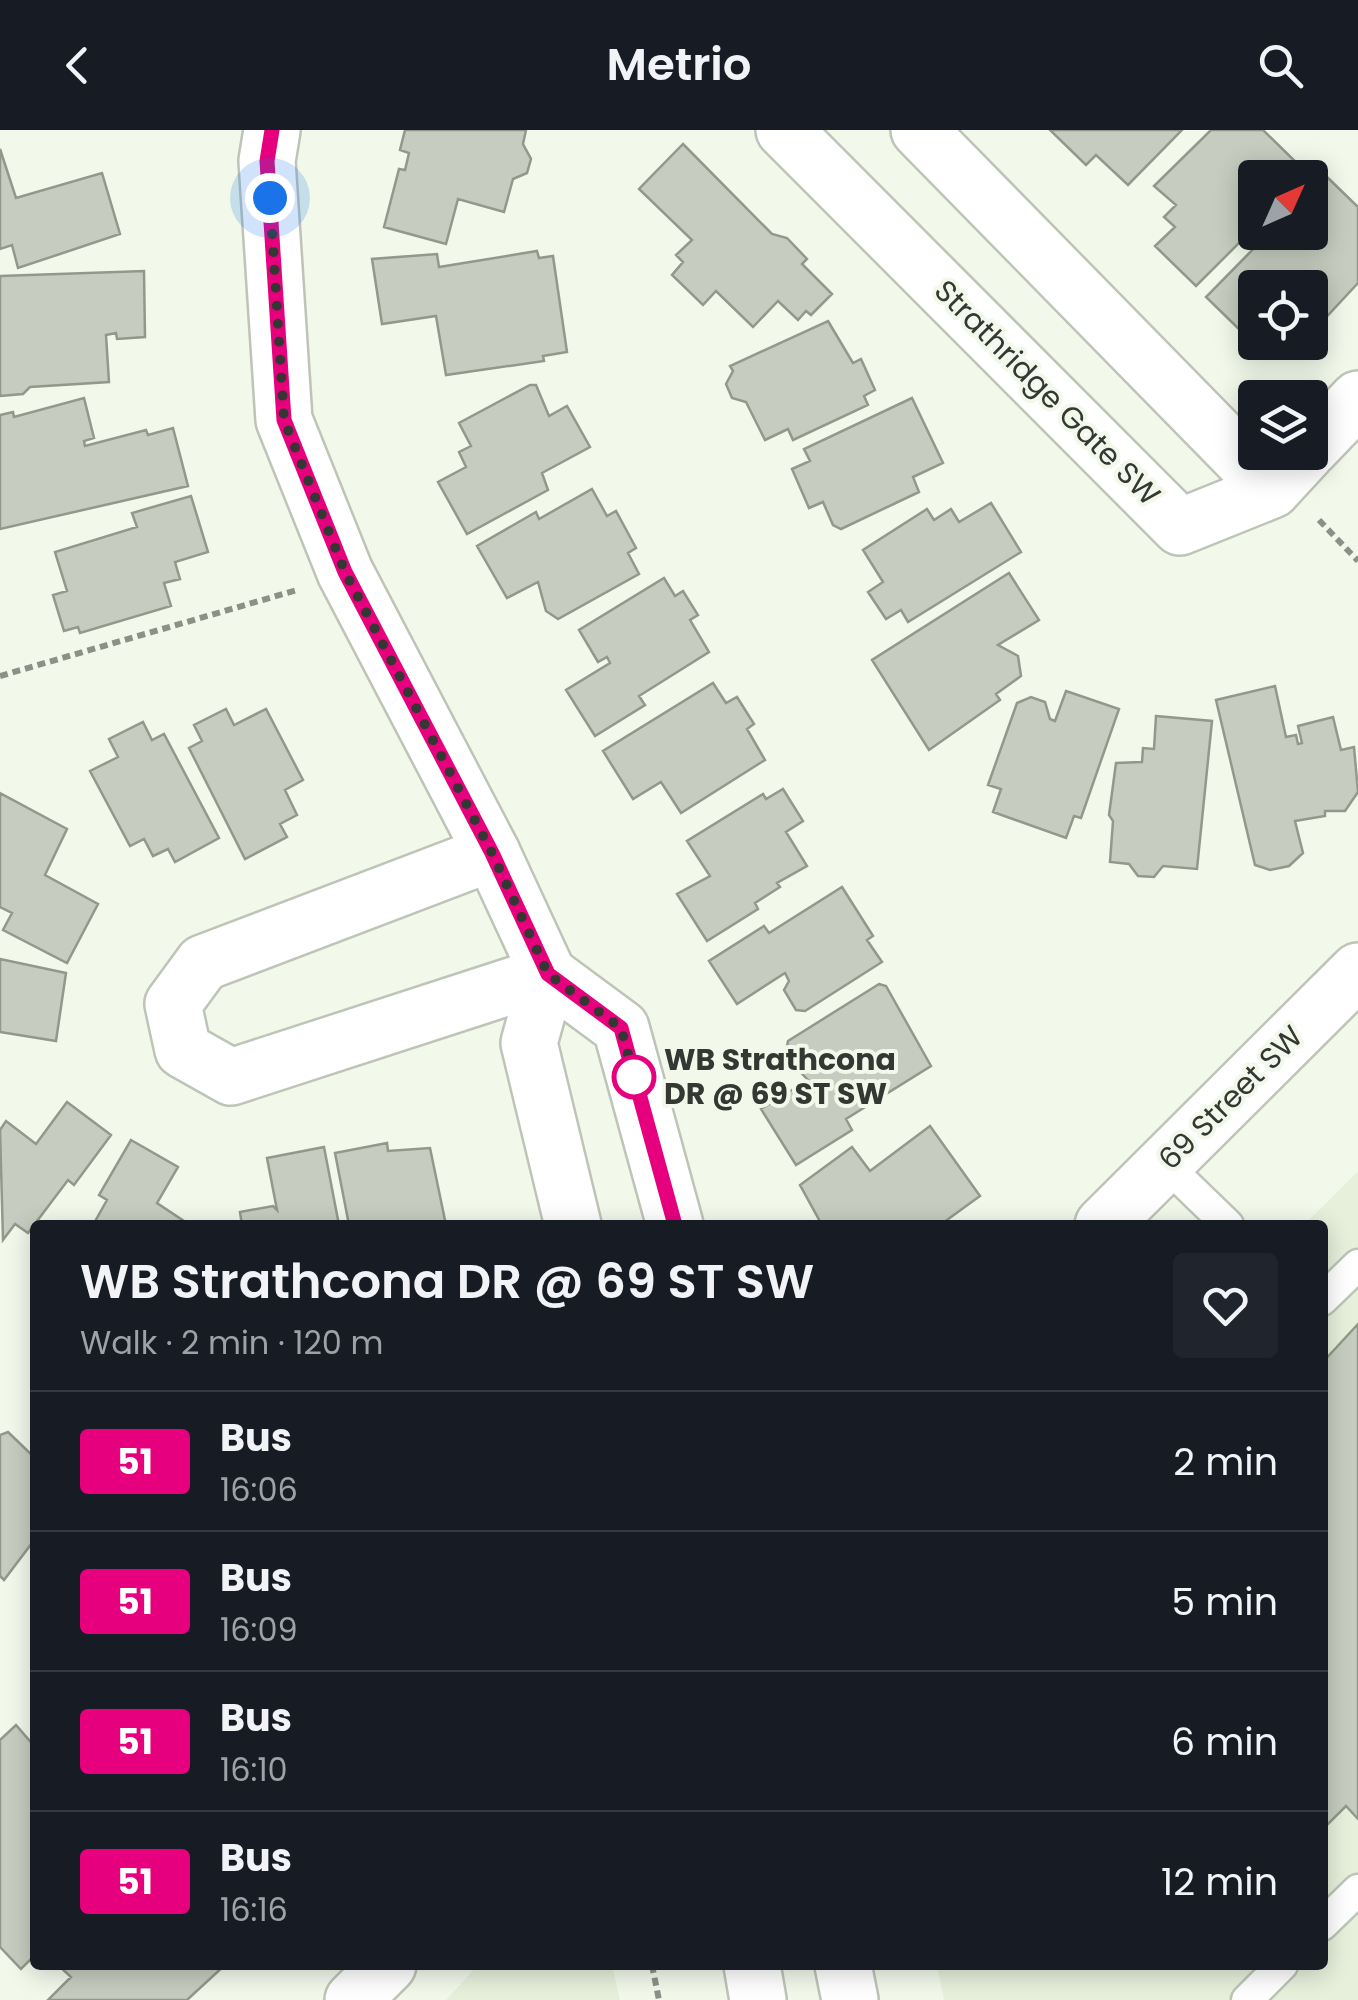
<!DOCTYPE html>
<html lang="en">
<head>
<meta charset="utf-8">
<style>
  body { margin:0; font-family:Poppins,sans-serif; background:#20242c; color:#f1f3f6; height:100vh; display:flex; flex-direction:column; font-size:38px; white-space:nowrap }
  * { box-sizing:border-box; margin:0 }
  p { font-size:32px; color:#9ea1a6 }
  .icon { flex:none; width:55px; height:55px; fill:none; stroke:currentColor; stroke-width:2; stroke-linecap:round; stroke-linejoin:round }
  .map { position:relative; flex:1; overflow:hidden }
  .side { position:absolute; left:30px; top:1090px; width:1298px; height:750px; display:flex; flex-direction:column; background:#171b24; border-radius:10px; box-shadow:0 5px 25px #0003 }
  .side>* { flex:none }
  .badge { padding:0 20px; border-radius:8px; font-size:35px; line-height:65px }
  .needle { width:65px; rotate:45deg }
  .fabs { position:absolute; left:1238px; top:30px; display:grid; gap:20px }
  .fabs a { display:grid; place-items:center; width:90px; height:90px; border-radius:10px; background:#171b24; box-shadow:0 5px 25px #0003; font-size:50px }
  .you { position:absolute; width:50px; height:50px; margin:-25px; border:8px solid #fff; border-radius:50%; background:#1a73e8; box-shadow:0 0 0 15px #1a73e833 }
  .map>.badge { position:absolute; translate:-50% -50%; box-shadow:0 0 0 5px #fff }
  .round { display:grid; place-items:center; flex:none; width:105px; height:105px; border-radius:10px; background:#20242c }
  .headline { display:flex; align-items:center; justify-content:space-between; height:170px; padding:0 50px }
  h1 { font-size:48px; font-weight:600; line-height:75px }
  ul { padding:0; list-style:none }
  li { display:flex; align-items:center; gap:30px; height:140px; padding:0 50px; border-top:2px solid #363941 }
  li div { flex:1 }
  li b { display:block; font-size:38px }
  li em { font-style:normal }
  li .badge { min-width:110px; font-weight:700; text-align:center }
  header { display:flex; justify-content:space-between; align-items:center; height:130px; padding:0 50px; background:#171b24; font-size:45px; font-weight:600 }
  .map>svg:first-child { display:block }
</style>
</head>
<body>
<header><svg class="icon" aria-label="back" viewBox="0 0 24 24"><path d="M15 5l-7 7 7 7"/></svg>Metrio<svg class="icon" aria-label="search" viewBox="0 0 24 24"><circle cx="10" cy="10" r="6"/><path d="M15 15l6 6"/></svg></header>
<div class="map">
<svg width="1358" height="1870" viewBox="0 0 1358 1870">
  <rect width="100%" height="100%" fill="#f2f9eb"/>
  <!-- built -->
  <path fill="#e6f0db" d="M1358 1041V1870H944L937 1835H1322V1095H1304Z
    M478 1835H612L620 1870H446Z"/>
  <!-- building -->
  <path fill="#c6ccbf" stroke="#92988b" stroke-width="2.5" d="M405 0H526L523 14 531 29 527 43 513 49 504 82 458 69 446 114 384 97 399 39 405 40 409 23 400 20Z
    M1050 0H1182L1128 55 1096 25 1086 35Z
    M1211 0H1263L1308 44 1255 48V97L1196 156 1155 116 1175 97 1164 87 1176 75 1154 56Z
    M683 14 772 104 787 108 807 129 802 134 832 164 811 185 806 181 798 190 778 171 753 197 716 161 703 175 672 145 683 132 676 125 692 110 639 59Z
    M0 19 16 68 102 43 120 104 18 138 12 115 0 119Z
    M1326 46 1358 77V153L1319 195 1310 194V158H1255V199L1247 207 1206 167 1270 102H1310V62Z
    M537 121 539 128 553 126 567 222 543 226 544 231 446 245 436 186 382 194 372 129 437 124 439 137Z
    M144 141 145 207 117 209 116 203 106 205 109 252 30 257 23 264 0 266V146Z
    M828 191 853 233 861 229 875 260 864 266 868 275 793 310 788 299 765 310 746 272 732 268 726 254 733 241 730 236Z
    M530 255H536L549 286 567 276 590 317 542 343 548 360 467 404 438 352 466 337 459 322 471 316 459 293Z
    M84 268 94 308 84 311 85 316 146 300 148 305 173 298 188 356 0 399V285L13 282 14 287Z
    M912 268 943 333 913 347 919 362 841 399 833 395 823 372 809 378 792 339 810 331 804 319Z
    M592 359 607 386 616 381 636 418 628 423 639 444 558 489 546 481 538 452 507 468 477 416 536 382 539 389Z
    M191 366 208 422 175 432 180 449 164 453 171 476 80 503 78 497 64 501 53 465 67 461 55 422 137 397 132 383Z
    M991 373 1021 422 908 492 901 480 886 489 868 462 883 452 863 420 927 379 934 390 951 379 959 392Z
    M1009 443 1039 490 998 515 1018 526 1021 546 996 564 1000 570 929 620 872 530Z
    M664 448 675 466 683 461 698 485 690 490 709 522 639 566 645 575 595 606 566 560 610 533 607 527 598 532 579 500Z
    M713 553 726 573 737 567 754 594 747 599 765 630 681 683 661 652 633 669 603 621Z
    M1275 556 1286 607 1296 605 1298 614 1302 613 1298 596 1333 587 1341 620 1354 617 1358 662 1345 681H1325V686L1295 691 1303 723 1289 736 1270 740 1255 735 1216 570Z
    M1066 561 1119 579 1081 688 1074 686 1066 708 993 682 1001 659 988 655 1017 573 1031 567 1045 572 1050 589 1055 591Z
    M226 579 234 595 266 579 303 650 285 660 297 685 280 694 287 707 245 729 189 618 202 611 194 595Z
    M1156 586 1212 591 1197 739 1163 736 1154 747 1138 746 1129 734 1110 732 1113 691 1109 685 1116 633 1142 632 1143 618 1154 619Z
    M143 592 152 610 164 604 219 708 175 732 168 719 153 726 144 709 130 716 90 641 118 627 109 609Z
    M783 659 803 691 786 702 807 736 777 753 780 757 755 773 758 779 707 811 677 764 710 746 687 711 763 664 766 669Z
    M0 663 67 699 45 745 98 774 67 833 3 800 12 783 0 777Z
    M842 757 873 806 867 810 882 832 805 881 796 880 784 860 789 851 785 843 737 874 709 831 764 796 769 803Z
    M0 829 66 843 56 911 0 902Z
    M879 854 886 856 931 936 846 989 852 1000 796 1035 761 979 808 950 785 926 788 911Z
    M67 972 111 1005 74 1055 68 1050 28 1103 15 1094 3 1110 0 1000 6 991 36 1014Z
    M930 996 980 1066 940 1095H822L800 1055 852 1017 870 1041Z
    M131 1010 178 1037 157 1073 190 1095H93L107 1070 99 1065Z
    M387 1013 388 1021 430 1018 446 1095H349L335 1023Z
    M324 1017 339 1095H242L240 1082 273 1076 277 1080 267 1028Z
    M1358 1194V1689L1346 1676 1322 1700V1233Z
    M8 1302 35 1328V1409L4 1450 0 1446V1305Z
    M16 1595 35 1617V1825L21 1839 0 1817V1610Z
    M58 1835H225L187 1870H48L71 1847Z"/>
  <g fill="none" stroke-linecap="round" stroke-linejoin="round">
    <!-- service casing -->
    <g stroke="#bec4b7" stroke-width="35">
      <path id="service" d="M1165 1034 1228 1095
        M1322 1170 1358 1135
        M1322 1795 1358 1760
        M1247 1870 1282 1835"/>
    </g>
    <!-- minor casing -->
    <g stroke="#bec4b7" stroke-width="60">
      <path id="minor" d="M784 0 1180 397 1272 360 1307 322
        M919 0 1272 360
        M1310 319 1358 269
        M492 723 203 833 173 874 183 920 231 947 548 844
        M1103 1095 1358 841
        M353 1870 388 1835"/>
    </g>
    <!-- tertiary casing -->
    <g stroke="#bec4b7" stroke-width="60">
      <path id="tertiary" d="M272 0 267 31 284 290 345 442 492 723 548 844 621 898 675 1095
        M548 844 529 913 573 1095
        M752 1835 758 1870
        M843 1835 850 1870"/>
    </g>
    <!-- path -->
    <path stroke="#8c9187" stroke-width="6" stroke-dasharray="8 5" stroke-linecap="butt" d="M1319 390 1358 431
      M0 546 297 460
      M652 1835 659 1870"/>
    <!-- service -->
    <use href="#service" stroke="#fff" stroke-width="30"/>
    <!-- minor -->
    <use href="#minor" stroke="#fff" stroke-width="55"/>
    <!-- tertiary -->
    <use href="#tertiary" stroke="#fff" stroke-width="55"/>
  </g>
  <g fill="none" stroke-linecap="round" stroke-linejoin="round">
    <!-- line casing -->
    <g stroke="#fff" stroke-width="22">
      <path id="line" d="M272 0 267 31 284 290 345 442 492 723 548 844 621 898 675 1095"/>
    </g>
    <!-- line -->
    <use href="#line" stroke="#e6007e" stroke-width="15"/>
    <!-- walk -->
    <path stroke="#353832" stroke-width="10" stroke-dasharray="0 18" d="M270 68 284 290 345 442 492 723 548 844 621 898 634 947"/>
  </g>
  <!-- markers -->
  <circle fill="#fff" stroke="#e6007e" stroke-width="5" cx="634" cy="947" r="20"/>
  <g text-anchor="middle" stroke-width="8" stroke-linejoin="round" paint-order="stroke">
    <!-- street labels -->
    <g font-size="30" fill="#353832" stroke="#f2f9eb">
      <text transform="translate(1047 263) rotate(45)" y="10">Strathridge Gate SW</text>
      <text transform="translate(1231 968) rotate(-45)" y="10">69 Street SW</text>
    </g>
    <!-- stop labels -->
    <g font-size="30" font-weight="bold" fill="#353832" stroke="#f2f9eb" text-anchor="start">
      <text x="664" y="940">WB Strathcona<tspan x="664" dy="34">DR @ 69 ST SW</tspan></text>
    </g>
  </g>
</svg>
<div class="fabs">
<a><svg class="needle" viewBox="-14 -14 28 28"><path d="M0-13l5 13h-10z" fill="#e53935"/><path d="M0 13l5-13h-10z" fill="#9ea1a6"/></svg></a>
<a><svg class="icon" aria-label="locate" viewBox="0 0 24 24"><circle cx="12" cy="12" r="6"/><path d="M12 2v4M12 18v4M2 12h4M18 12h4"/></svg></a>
<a><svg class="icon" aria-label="layers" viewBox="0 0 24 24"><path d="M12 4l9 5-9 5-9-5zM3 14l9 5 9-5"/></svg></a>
</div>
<div class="you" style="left:270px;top:68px"></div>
<section class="side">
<div class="headline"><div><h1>WB Strathcona DR @ 69 ST SW</h1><p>Walk · 2 min · 120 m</p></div><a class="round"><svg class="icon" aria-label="heart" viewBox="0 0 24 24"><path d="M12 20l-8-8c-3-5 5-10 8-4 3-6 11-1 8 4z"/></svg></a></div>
<ul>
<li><span class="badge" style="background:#e6007e;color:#fff">51</span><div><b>Bus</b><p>16:06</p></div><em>2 min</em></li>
<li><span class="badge" style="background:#e6007e;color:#fff">51</span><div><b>Bus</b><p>16:09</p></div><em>5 min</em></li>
<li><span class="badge" style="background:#e6007e;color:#fff">51</span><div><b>Bus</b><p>16:10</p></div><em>6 min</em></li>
<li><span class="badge" style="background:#e6007e;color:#fff">51</span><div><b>Bus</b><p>16:16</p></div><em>12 min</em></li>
</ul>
</section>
</div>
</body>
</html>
